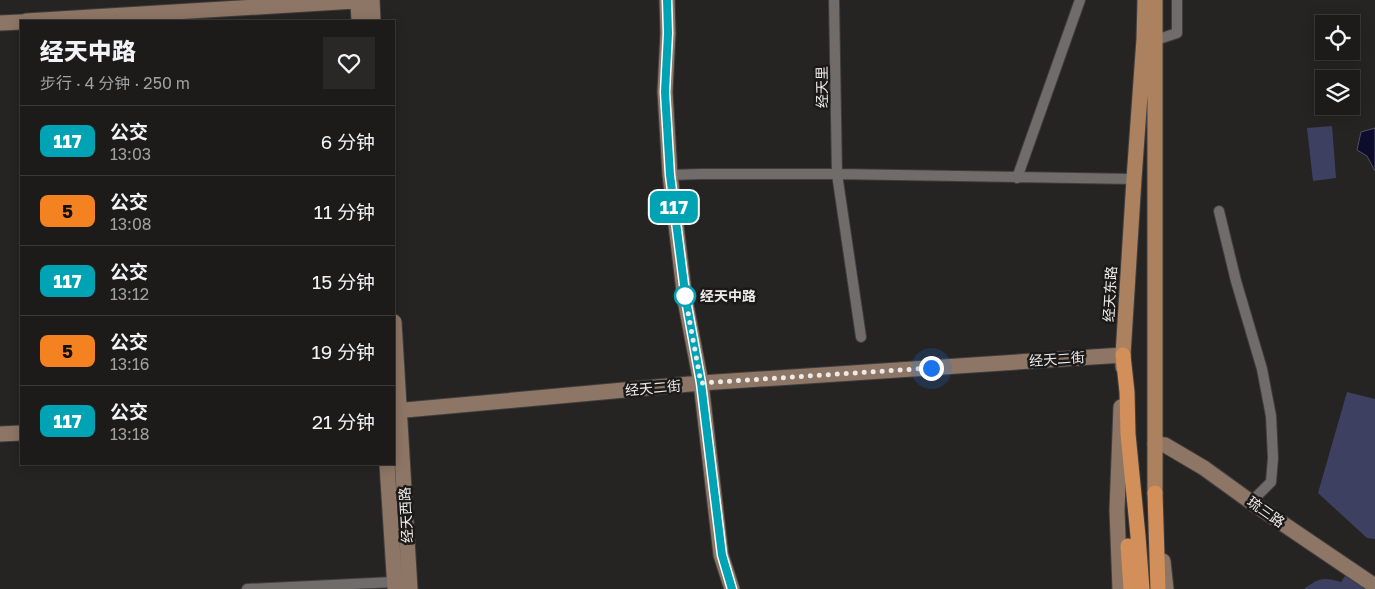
<!DOCTYPE html>
<html lang="zh">
<head>
<meta charset="utf-8">
<style>
  body { margin:0; font-family:"Golos Text","Noto Sans SC",sans-serif; background:#292827; color:#f1f3f6; height:100vh; display:flex; flex-direction:column; font-size:19px; white-space:nowrap }
  * { box-sizing:border-box; margin:0 }
  p { font-size:16px; color:#a0a1a2 }
  .icon { flex:none; width:28px; height:28px; fill:none; stroke:currentColor; stroke-width:2; stroke-linecap:round; stroke-linejoin:round }
  .map { position:relative; flex:1; overflow:hidden }
  .details { position:absolute; left:20px; top:20px; width:375px; height:445px; display:flex; flex-direction:column; background:#1c1b1a; border-radius:0px; box-shadow:0 2px 12px #0003,0 0 0 1px #3a3939 }
  .details>* { flex:none }
  .badge { padding:0 10px; border-radius:8px; font-size:18px; line-height:32px }
  .tools { position:absolute; left:1315px; top:15px; display:grid; gap:10px }
  .tools a { display:grid; place-items:center; width:45px; height:45px; border-radius:0px; background:#1c1b1a; box-shadow:0 2px 12px #0003,0 0 0 1px #3a3939; font-size:25px }
  .you { position:absolute; width:25px; height:25px; margin:-12px; border:4px solid #fff; border-radius:50%; background:#1a73e8; box-shadow:0 0 0 8px #1a73e833 }
  .map>.badge { position:absolute; translate:-50% -50%; box-shadow:0 0 0 2px #fff }
  .round { display:grid; place-items:center; flex:none; width:52px; height:52px; border-radius:0px; background:#292827 }
  .head { display:flex; align-items:center; justify-content:space-between; height:85px; padding:0 20px }
  h1 { font-size:24px; font-weight:800; line-height:38px }
  ul { padding:0; list-style:none }
  li { display:flex; align-items:center; gap:15px; height:70px; padding:0 20px; border-top:1px solid #3a3939 }
  li div { flex:1 }
  li b { display:block; font-size:19px }
  li em { font-style:normal }
  li .badge { min-width:55px; font-weight:700; text-align:center }
  .map>svg:first-child { display:block }
</style>
</head>
<body>
<div class="map">
<svg width="1375" height="589" viewBox="0 0 1375 589">
  <rect width="100%" height="100%" fill="#262422"/>
  <!-- green -->
  <path fill="#3d4060" d="M1332 126 1336 178 1313 181 1307 128Z
    M1347 392 1375 399V539L1367 538 1318 493Z
    M1347 573 1371 589H1304C1319 578 1323 577 1341 582Z"/>
  <!-- water -->
  <path fill="#0d0c2a" stroke="#504f64" d="M1375 128V171L1367 156 1357 150 1361 132Z"/>
  <g fill="none" stroke-linecap="round" stroke-linejoin="round">
    <!-- street casing -->
    <g stroke="#403e3d" stroke-width="12">
      <path id="street" d="M834 0 837 174 861 337
        M1156 40 1177 33V0
        M670 175 700 174H837L1134 179
        M1017 178 1080 0
        M1219 211 1236 281 1262 369 1271 416 1273 458 1271 482 1251 502
        M247 589 394 582"/>
    </g>
    <!-- secondary casing -->
    <g stroke="#403e3d" stroke-width="17">
      <path id="secondary" d="M372 0 373 21
        M667 0 668 33 665 92 670 175 685 300 701 383 721 555 732 589
        M358 2 359 21
        M26 21 372 0
        M0 23 21 22
        M394 322 410 589
        M394 411 701 383 1123 355V367
        M0 434 21 433
        M1155 444 1165 445 1204 468 1251 502 1375 586
        M387 464 395 589
        M1163 561 1166 589
        M1120 589 1117 510 1121 407"/>
    </g>
    <!-- primary casing -->
    <g stroke="#403e3d" stroke-width="17">
      <path id="primary" d="M1123 355 1134 179 1144 39 1145 0
        M1155 493V0"/>
    </g>
    <!-- highway casing -->
    <g stroke="#403e3d" stroke-width="17">
      <path id="highway" d="M1123 355 1127 392 1128 434 1138 536 1142 589
        M1155 493 1158 589
        M1128 546 1131 589"/>
    </g>
    <!-- street -->
    <use href="#street" stroke="#6f6c6a" stroke-width="10"/>
    <!-- secondary -->
    <use href="#secondary" stroke="#8d7665" stroke-width="15"/>
    <!-- primary -->
    <use href="#primary" stroke="#ab8160" stroke-width="15"/>
    <!-- highway -->
    <use href="#highway" stroke="#d38f59" stroke-width="15"/>
  </g>
  <g fill="none" stroke-linecap="round" stroke-linejoin="round">
    <!-- line casing -->
    <g stroke="#fff" stroke-width="11">
      <path id="line" d="M667 0 668 33 665 92 670 175 686 300 701 383 722 555 732 589"/>
    </g>
    <!-- line -->
    <use href="#line" stroke="#00a3b4" stroke-width="8"/>
    <!-- walk -->
    <path stroke="#edebea" stroke-width="5" stroke-dasharray="0 9" d="M685 296 701 383 931 368"/>
  </g>
  <!-- markers -->
  <circle fill="#fff" stroke="#00a3b4" stroke-width="2.5" cx="685" cy="296" r="10"/>
  <g text-anchor="middle" stroke-width="5" stroke-linejoin="round" paint-order="stroke">
    <!-- street labels -->
    <g font-size="14" fill="#edebea" stroke="#1c1a19">
      <text transform="translate(822 87) rotate(-91)" y="5">经天里</text>
      <text transform="translate(1110 294) rotate(-87)" y="5">经天东路</text>
      <text transform="translate(1057 359) rotate(-4)" y="5">经天二街</text>
      <text transform="translate(653 388) rotate(-5)" y="5">经天二街</text>
      <text transform="translate(1266 512) rotate(35)" y="5">琉三路</text>
      <text transform="translate(406 515) rotate(-93)" y="5">经天西路</text>
    </g>
    <!-- stop labels -->
    <g font-size="14" font-weight="bold" fill="#edebea" stroke="#1c1a19" text-anchor="start">
      <text x="700" y="301">经天中路</text>
    </g>
  </g>
</svg>
<div class="tools">
<a><svg class="icon" aria-label="locate" viewBox="0 0 24 24"><circle cx="12" cy="12" r="6"/><path d="M12 2v4M12 18v4M2 12h4M18 12h4"/></svg></a>
<a><svg class="icon" aria-label="layers" viewBox="0 0 24 24"><path d="M12 4l9 5-9 5-9-5zM3 14l9 5 9-5"/></svg></a>
</div>
<div class="you" style="left:931px;top:368px"></div>
<b class="badge" style="left:674px;top:207px;background:#00a3b4;color:#fff">117</b>
<section class="details">
<div class="head"><div><h1>经天中路</h1><p>步行 · 4 分钟 · 250 m</p></div><a class="round"><svg class="icon" aria-label="heart" viewBox="0 0 24 24"><path d="M12 20l-8-8c-3-5 5-10 8-4 3-6 11-1 8 4z"/></svg></a></div>
<ul>
<li><span class="badge" style="background:#00a3b4;color:#fff">117</span><div><b>公交</b><p>13:03</p></div><em>6 分钟</em></li>
<li><span class="badge" style="background:#f58220;color:#111">5</span><div><b>公交</b><p>13:08</p></div><em>11 分钟</em></li>
<li><span class="badge" style="background:#00a3b4;color:#fff">117</span><div><b>公交</b><p>13:12</p></div><em>15 分钟</em></li>
<li><span class="badge" style="background:#f58220;color:#111">5</span><div><b>公交</b><p>13:16</p></div><em>19 分钟</em></li>
<li><span class="badge" style="background:#00a3b4;color:#fff">117</span><div><b>公交</b><p>13:18</p></div><em>21 分钟</em></li>
</ul>
</section>
</div>
</body>
</html>
